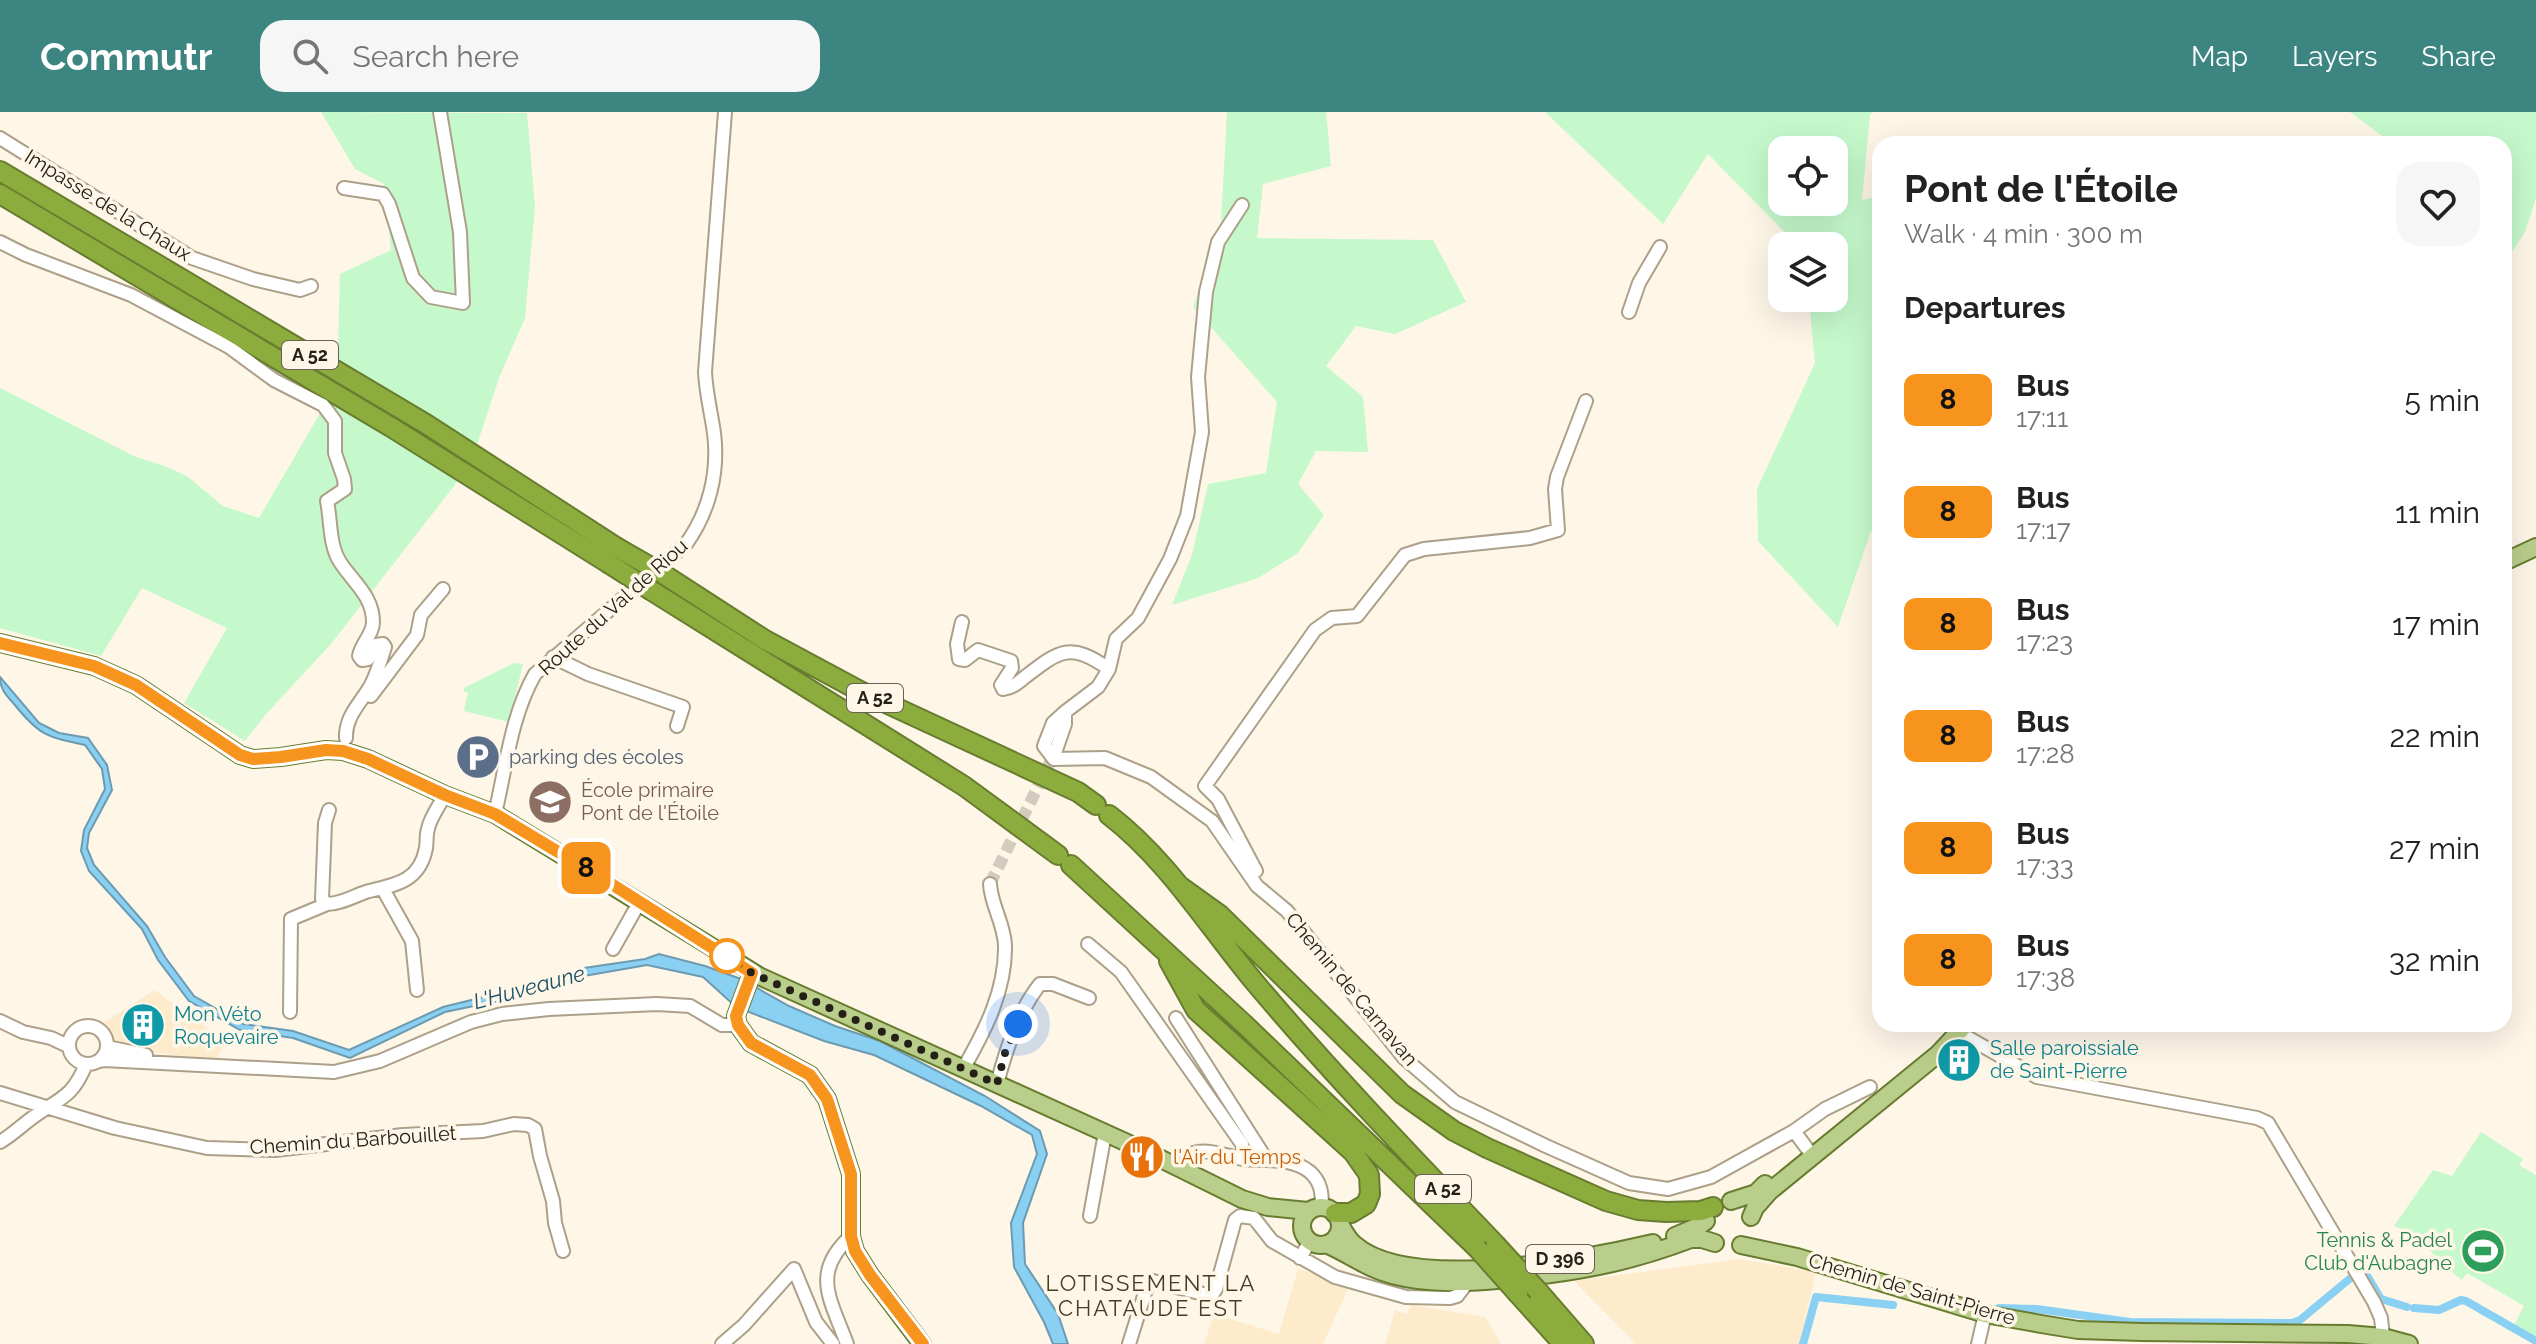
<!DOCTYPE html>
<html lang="en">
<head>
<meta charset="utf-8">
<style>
  body { margin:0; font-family:Raleway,sans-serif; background:#f6f6f6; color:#222; height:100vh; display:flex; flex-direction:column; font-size:30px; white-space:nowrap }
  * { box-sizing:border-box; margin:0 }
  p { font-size:26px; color:#767676 }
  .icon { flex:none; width:44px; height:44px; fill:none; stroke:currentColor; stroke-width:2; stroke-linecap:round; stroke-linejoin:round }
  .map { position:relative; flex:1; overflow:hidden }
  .drawer { position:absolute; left:1872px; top:24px; width:640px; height:896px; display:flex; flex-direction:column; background:#fff; border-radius:24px; box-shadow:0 8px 32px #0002 }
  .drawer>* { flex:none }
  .badge { padding:0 16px; border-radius:12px; font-size:28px; line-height:52px }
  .controls { position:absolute; left:1768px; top:24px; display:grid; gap:16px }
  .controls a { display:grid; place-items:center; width:80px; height:80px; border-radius:16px; background:#fff; box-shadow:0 8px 32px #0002; font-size:40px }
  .you { position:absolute; width:40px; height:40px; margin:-20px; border:6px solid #fff; border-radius:50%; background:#1a73e8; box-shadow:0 0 0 12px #1a73e833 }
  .map>.badge { position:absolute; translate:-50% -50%; box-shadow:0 0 0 4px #fff }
  h2 { padding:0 32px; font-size:30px; line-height:72px }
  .round { display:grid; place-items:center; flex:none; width:84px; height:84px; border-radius:24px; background:#f6f6f6 }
  .headline { display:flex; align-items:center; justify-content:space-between; height:136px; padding:0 32px }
  h1 { font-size:38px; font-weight:700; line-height:60px }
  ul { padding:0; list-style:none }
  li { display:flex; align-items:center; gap:24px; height:112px; padding:0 32px }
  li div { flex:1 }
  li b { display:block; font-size:30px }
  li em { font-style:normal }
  li .badge { min-width:88px; font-weight:700; text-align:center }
  header { display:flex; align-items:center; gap:48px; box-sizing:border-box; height:112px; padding:0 40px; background:#3d8581; color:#fff }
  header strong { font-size:38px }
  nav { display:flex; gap:44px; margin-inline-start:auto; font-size:28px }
  .search { width:560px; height:72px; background:#f6f6f6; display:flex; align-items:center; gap:20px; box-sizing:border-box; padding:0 28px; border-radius:24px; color:#767676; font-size:30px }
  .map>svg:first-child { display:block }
</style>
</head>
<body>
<header>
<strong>Commutr</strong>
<div class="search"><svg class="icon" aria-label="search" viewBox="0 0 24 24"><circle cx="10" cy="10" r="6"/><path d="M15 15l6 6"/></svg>Search here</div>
<nav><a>Map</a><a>Layers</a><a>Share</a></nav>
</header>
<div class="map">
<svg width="2536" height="1232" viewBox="0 0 2536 1232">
  <rect width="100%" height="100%" fill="#fef6e7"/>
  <!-- built -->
  <path fill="#feebcc" d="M155 878 183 900 227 929 217 946H189L116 933 103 911Z
    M1740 1147 1816 1160 1799 1232H1636L1574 1169Z
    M1298 1157 1325 1165 1334 1175 1345 1173 1349 1175 1323 1232H1204L1214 1202 1279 1222Z
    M1411 1193 1485 1205 1501 1232H1385L1395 1198 1407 1202Z"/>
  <!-- green -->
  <path fill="#c5f9cb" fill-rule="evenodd" d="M321 0 527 1 535 94 525 206 499 266 476 336 454 374 331 532 267 601 245 629 184 591 227 516 142 476 101 544 0 516V276L136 345 165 354 187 364 223 394 259 406 337 272 340 162 391 138 384 72 355 57Z
    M1227 0H1326L1331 54 1263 72 1257 126 1433 128 1466 190 1395 222 1356 214 1326 254 1363 285 1368 340 1316 339 1298 372 1324 403 1298 441 1258 466 1172 493 1192 443 1208 372 1266 361 1277 290 1193 195 1221 111Z
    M1545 0H1874L1870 2 1862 88 1880 84V425L1871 419 1838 515 1758 429 1757 377 1815 251 1809 186H1834V134H1798L1708 42 1663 112ZM1782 38H1834V90H1782Z
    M2350 0H2536V86L2525 120 2504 152V32H2393Z
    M514 551 523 552 509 610 464 599 468 580H464V576Z
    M2481 1020 2523 1047 2519 1053 2536 1063V1232L2512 1217 2524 1194 2467 1161 2462 1168 2443 1153 2418 1125 2394 1114 2433 1058 2452 1064Z"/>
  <!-- water -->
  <path fill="#8ad0f3" stroke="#6c9bb1" stroke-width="2" d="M0 565 39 611 59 621 88 626 107 653 112 678 89 721 87 736 94 753 147 814 165 845 194 884 243 912 293 919 349 938 443 895 508 879 584 856 645 847 659 842 705 854 741 867 789 894 835 914 880 929 985 984 1040 1019 1047 1042 1023 1111 1025 1152 1058 1202 1068 1232H1053L1044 1210 1014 1155 1011 1111 1037 1042 1032 1023 981 994 874 943 824 929 736 895 703 865 647 853 584 864 508 887 445 900 350 946 293 926 240 918 189 889 158 848 142 817 89 759 81 739 84 718 105 677 102 657 85 633C46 625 39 623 14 592 6 583 0 577 0 565Z"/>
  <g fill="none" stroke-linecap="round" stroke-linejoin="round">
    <!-- canal -->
    <path stroke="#8ad0f3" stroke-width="8" d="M2363 1157 2381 1187 2407 1195
      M1999 1196 2037 1197 2130 1210 2292 1211 2300 1208 2353 1164
      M2414 1196 2439 1198 2461 1188 2466 1189 2536 1229
      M1803 1232 1816 1185 1893 1193"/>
    <!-- minor-tunnel -->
    <path stroke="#d3cbbd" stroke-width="12" stroke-dasharray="12 6" stroke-linecap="butt" d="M990 772 1056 638"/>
    <!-- minor casing -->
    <g stroke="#ada089" stroke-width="16">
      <path id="minor" d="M0 26 192 146 253 167 300 178 311 174
        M344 76 383 82 389 92 413 166 431 185 463 191 460 120 440 0
        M0 130 26 143 131 183 229 235 274 268 323 293 335 309V341L344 367 345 377 327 389C331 408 329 433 340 450 353 470 373 484 373 510 373 523 361 531 359 544L362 548 368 547 376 533 383 532 385 535C381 548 377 561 371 573 361 591 345 604 346 626
        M1629 200 1639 171 1660 135
        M962 510 957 532 959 547 965 548 978 538 1011 549 1012 556 1001 573 1003 577C1012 576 1018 571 1025 565 1060 538 1070 530 1109 557
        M553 545 588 562 683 595 677 614
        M371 584 417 523 421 503 443 477
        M1065 600 1053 611 1044 634 1054 647 1105 646 1151 665 1212 709 1257 774 1287 799 1404 946 1455 990 1546 1034 1629 1071 1668 1077 1711 1065 1794 1019 1809 1039
        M1056 638 1065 612V600L1098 575 1109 557 1116 527 1138 506 1170 447 1187 404 1202 320 1198 265 1206 180 1218 130 1242 93
        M329 698 325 711 322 787 327 792C342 792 355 783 369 779 396 773 420 769 426 736 427 730 426 723 428 717 430 706 439 694 445 683
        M495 702C506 655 511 604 535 562L686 432C709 400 719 361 714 321 711 300 706 281 705 260L725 0
        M1256 759 1218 687 1205 674 1315 518 1332 506 1357 504 1405 443 1424 437 1530 426 1558 418 1555 377 1557 365 1586 289
        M383 777 412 829 417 878
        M1088 832 1121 860 1242 1032 1245 1047
        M613 837 640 789
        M290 900 291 807 327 792
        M1176 906 1266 1047
        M0 909 23 920 51 926 68 934
        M69 933a19 19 0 1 1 38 0a19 19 0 1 1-38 0Z
        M1960 921 2037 965 2257 1006 2268 1011 2374 1190 2381 1206 2383 1225
        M107 935 146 943
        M96 950 104 948 334 960 380 949 471 910 502 902 549 897 657 892 690 894 722 913H738
        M963 957C985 919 1006 878 1005 833 1004 811 991 793 990 772
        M997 972C1006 938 1018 900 1040 872H1053L1089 886
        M0 981 115 1016 207 1036 275 1038 403 1023 483 1019 514 1012 528 1013 535 1017 540 1044 553 1089 555 1111 563 1139
        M1794 1019 1825 997 1870 975
        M0 1030C12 1023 21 1014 32 1006 59 986 72 987 86 952
        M1188 1062C1187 1056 1185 1048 1189 1044 1198 1033 1231 1045 1243 1047 1265 1049 1292 1045 1310 1060 1321 1070 1322 1081 1322 1094
        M1090 1104 1105 1021
        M1300 1146 1310 1129
        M722 1232 744 1213 794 1157 816 1210 833 1232
        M847 1232C831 1188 810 1161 851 1124
        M1129 1232 1149 1168 1211 1184 1216 1177 1235 1108 1240 1104 1254 1106 1272 1129 1335 1165 1406 1185 1450 1186 1457 1184 1467 1171
        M1978 1232 1985 1202"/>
    </g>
    <!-- major casing -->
    <g stroke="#687c30" stroke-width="20">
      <path id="major" d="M2504 450 2536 435
        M0 531 94 554 136 573 240 643 253 647 281 645 326 638 343 639 368 647 445 683 495 702 759 864 1145 1039 1242 1087 1268 1095 1308 1099
        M752 861 736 904 738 913 751 931 810 963 827 987 851 1062V1124L855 1139 870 1163 922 1232
        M1731 1089 1756 1081 1765 1072
        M1302 1114a19 19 0 1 1 38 0a19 19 0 1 1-38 0Z
        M1751 1105 1755 1096 1770 1079 1938 942 1966 912
        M1340 1112C1344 1119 1347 1126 1354 1132 1409 1181 1585 1147 1653 1131
        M1675 1124 1699 1114 1706 1109
        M1326 1132C1349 1142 1368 1157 1392 1163 1430 1173 1468 1171 1507 1167 1574 1161 1628 1151 1691 1127H1702L1715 1131
        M1741 1133 1797 1145 1985 1202 2047 1213 2078 1218 2142 1220 2348 1222 2383 1225 2409 1232"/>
    </g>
    <!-- highway casing -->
    <g stroke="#687c30" stroke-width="22">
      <path id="highway" d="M0 59 426 312 616 435
        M0 82 391 315 608 451
        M663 462 765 528 860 579 1078 680 1096 693
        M652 479 964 674 1058 743
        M1109 703C1169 749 1209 816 1257 873 1333 963 1415 1048 1496 1133
        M1071 753 1244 912 1477 1136
        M1181 775 1220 803 1402 982 1454 1019 1487 1036 1606 1089 1638 1098 1666 1100 1701 1099 1713 1095
        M1169 849 1196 898 1353 1040 1369 1063 1370 1082 1366 1092 1351 1101H1335
        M1538 1179 1584 1232
        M1518 1182 1563 1232"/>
    </g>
    <!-- minor -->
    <use href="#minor" stroke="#fff" stroke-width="12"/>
    <!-- major -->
    <use href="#major" stroke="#bace8b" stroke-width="16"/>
    <!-- highway -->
    <use href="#highway" stroke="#8cad3d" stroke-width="18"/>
    <!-- highway-bridge casing -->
    <g stroke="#687c30" stroke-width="22" stroke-linecap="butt">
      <path id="highway-bridge" d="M616 435 663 462
        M608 451 652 479
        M1496 1133 1538 1179
        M1477 1136 1518 1182"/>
    </g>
    <!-- highway-bridge -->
    <use href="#highway-bridge" stroke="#8cad3d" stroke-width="18"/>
  </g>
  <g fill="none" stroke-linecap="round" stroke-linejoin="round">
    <!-- line casing -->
    <g stroke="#fff" stroke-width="18">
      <path id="line" d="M0 531 94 554 136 573 240 643 253 647 281 645 326 638 343 639 368 647 445 683 495 702 613 773 752 861 736 904 738 913 751 931 810 963 827 987 851 1062V1124L855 1139 870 1163 923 1232"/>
    </g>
    <!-- line -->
    <use href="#line" stroke="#f7941d" stroke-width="12"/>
    <!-- walk -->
    <path stroke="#252017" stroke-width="8" stroke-dasharray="0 14.4" d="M727 844 752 861 997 972 1005 941 1018 912"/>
  </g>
  <!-- icons -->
  <defs>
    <g id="parking-disc" transform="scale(2.3)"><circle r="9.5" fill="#5c6f8a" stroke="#fef6e7"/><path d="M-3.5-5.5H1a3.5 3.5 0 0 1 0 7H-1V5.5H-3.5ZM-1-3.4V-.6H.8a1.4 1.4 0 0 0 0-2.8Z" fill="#fff"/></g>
    <g id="school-disc" transform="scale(2.3)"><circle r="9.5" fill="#8d6e63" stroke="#fef6e7"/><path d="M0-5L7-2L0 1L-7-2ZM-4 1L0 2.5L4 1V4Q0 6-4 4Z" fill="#fff"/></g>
    <g id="building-disc" transform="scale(2.3)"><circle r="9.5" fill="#0f9aa8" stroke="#fef6e7"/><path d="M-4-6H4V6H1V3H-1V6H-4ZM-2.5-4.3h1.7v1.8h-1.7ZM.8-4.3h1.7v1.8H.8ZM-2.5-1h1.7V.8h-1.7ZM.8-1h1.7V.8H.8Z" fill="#fff"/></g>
    <g id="restaurant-disc" transform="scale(2.3)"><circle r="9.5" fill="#e8710a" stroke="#fef6e7"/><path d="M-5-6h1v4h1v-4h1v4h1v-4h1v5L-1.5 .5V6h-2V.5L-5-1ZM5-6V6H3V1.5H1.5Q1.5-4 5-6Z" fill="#fff"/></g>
    <g id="stadium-disc" transform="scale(2.3)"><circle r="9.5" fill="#2e9e5b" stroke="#fef6e7"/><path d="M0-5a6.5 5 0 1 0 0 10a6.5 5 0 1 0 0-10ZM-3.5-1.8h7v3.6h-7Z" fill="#fff"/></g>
  </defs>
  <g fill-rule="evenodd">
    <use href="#parking-disc" x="478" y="645"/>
    <use href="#school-disc" x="550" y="690"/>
    <use href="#building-disc" x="143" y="913"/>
    <use href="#building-disc" x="1959" y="948"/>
    <use href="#restaurant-disc" x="1142" y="1045"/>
    <use href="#stadium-disc" x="2483" y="1139"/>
  </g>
  <!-- markers -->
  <circle fill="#fff" stroke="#f7941d" stroke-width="4" cx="727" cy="844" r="16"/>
  <g text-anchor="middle" stroke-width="7" stroke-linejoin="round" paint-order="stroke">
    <!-- shield labels -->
    <g fill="#fef6e7" stroke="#666055" stroke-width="2">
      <rect x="282" y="229" width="56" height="28" rx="6"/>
      <rect x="847" y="572" width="56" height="28" rx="6"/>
      <rect x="1415" y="1063" width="56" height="28" rx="6"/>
      <rect x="1526" y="1133" width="68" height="28" rx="6"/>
    </g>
    <g font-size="18" font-weight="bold" fill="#252017">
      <text x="310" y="249">A 52</text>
      <text x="875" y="592">A 52</text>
      <text x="1443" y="1083">A 52</text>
      <text x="1560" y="1153">D 396</text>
    </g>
    <!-- street labels -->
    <g font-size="20" fill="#252017" stroke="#fef6e7">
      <text transform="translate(108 93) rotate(32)" y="7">Impasse de la Chaux</text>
      <text transform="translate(613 495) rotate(-42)" y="7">Route du Val de Riou</text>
      <text transform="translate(1352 877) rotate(50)" y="7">Chemin de Carnavan</text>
      <text transform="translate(353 1028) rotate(-4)" y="7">Chemin du Barbouillet</text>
      <text transform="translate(1912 1177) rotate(16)" y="7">Chemin de Saint-Pierre</text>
    </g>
    <!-- service labels -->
    <g font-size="20" fill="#4e5e75" stroke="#fef6e7" text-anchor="start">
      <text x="509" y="652">parking des écoles</text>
    </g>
    <!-- education labels -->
    <g font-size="20" fill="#785e54" stroke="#fef6e7" text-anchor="start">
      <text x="581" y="685">École primaire<tspan x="581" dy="23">Pont de l'Étoile</tspan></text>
    </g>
    <!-- culture labels -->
    <g font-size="20" fill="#0d838f" stroke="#fef6e7" text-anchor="start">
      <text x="174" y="909">Mon Véto<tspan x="174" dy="23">Roquevaire</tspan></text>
      <text x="1990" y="943">Salle paroissiale<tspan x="1990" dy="23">de Saint-Pierre</tspan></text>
    </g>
    <!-- food labels -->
    <g font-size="20" fill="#c56008" stroke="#fef6e7" text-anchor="start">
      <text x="1173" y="1052">l'Air du Temps</text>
    </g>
    <!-- leisure labels -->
    <g font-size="20" fill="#27864d" stroke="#fef6e7" text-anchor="end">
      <text x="2452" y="1135">Tennis &amp; Padel<tspan x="2452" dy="23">Club d'Aubagne</tspan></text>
    </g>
    <!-- water labels -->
    <g font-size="22" font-style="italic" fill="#1c536b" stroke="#fef6e7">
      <text transform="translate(529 875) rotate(-15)" y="8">L'Huveaune</text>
    </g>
    <!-- neighbourhood labels -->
    <g font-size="22" letter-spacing="2" fill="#473c28" stroke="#fef6e7">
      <text x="1151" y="1179">LOTISSEMENT LA<tspan x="1151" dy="25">CHATAUDE EST</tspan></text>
    </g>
  </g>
</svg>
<div class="controls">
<a><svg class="icon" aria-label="locate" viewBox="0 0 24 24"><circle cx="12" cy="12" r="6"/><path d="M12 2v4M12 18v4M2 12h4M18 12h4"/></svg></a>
<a><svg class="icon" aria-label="layers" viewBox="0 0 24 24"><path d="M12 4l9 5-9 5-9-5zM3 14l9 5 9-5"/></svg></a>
</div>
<div class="you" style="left:1018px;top:912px"></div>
<b class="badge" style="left:586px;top:756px;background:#f7941d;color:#111">8</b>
<section class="drawer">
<div class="headline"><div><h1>Pont de l'Étoile</h1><p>Walk · 4 min · 300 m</p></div><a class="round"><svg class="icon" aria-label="heart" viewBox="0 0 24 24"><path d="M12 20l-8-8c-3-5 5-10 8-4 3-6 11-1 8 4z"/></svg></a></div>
<h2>Departures</h2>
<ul>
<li><span class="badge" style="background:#f7941d;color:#111">8</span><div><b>Bus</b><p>17:11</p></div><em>5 min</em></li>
<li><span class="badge" style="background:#f7941d;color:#111">8</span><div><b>Bus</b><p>17:17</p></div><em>11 min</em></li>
<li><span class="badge" style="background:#f7941d;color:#111">8</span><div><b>Bus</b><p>17:23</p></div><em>17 min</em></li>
<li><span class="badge" style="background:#f7941d;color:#111">8</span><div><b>Bus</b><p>17:28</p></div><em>22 min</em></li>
<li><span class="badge" style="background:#f7941d;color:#111">8</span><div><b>Bus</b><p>17:33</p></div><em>27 min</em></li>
<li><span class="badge" style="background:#f7941d;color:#111">8</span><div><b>Bus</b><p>17:38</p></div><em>32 min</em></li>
</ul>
</section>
</div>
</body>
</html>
